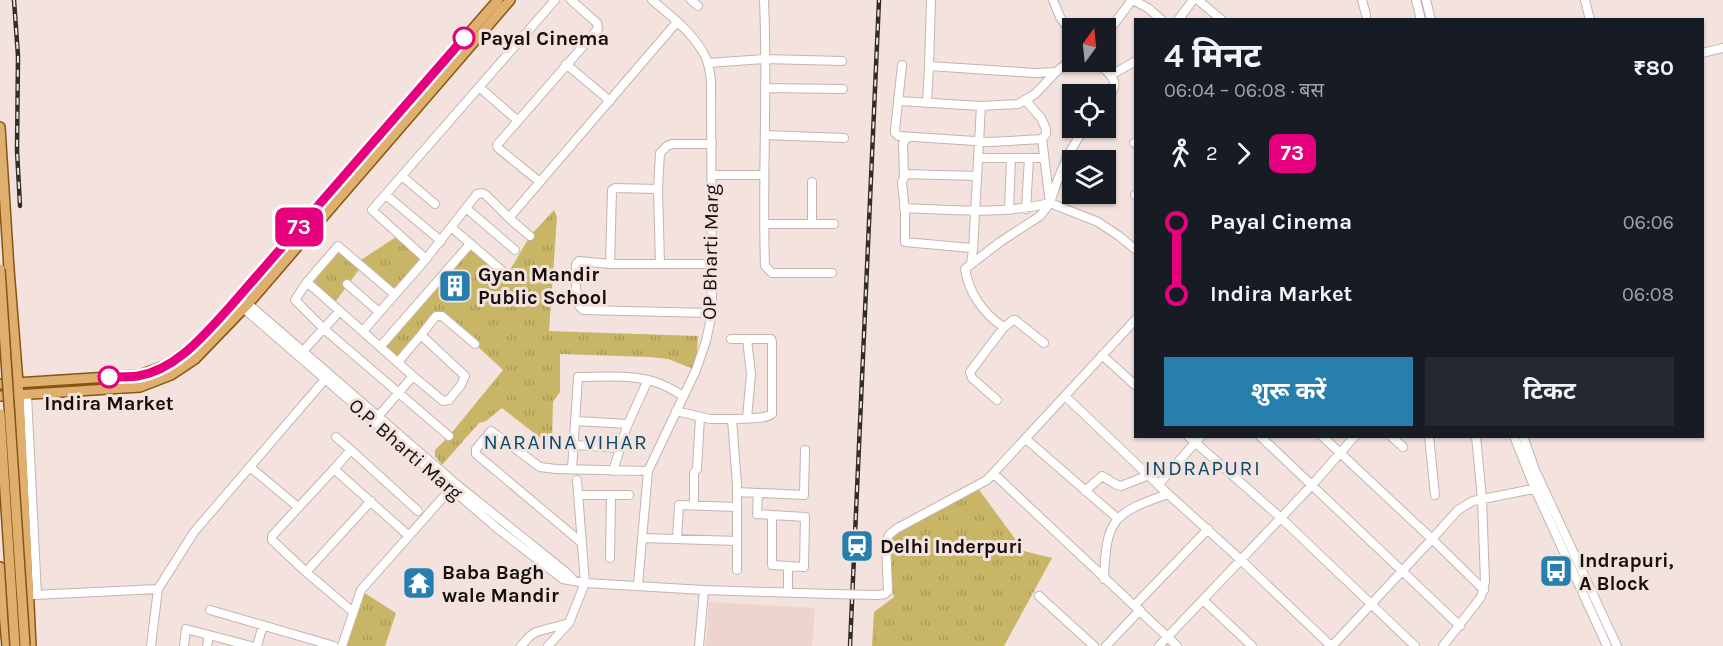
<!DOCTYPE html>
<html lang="hi">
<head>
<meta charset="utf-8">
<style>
  body { margin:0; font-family:Karla,"Noto Sans Devanagari",sans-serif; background:#242831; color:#f1f3f6; height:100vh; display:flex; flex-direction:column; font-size:22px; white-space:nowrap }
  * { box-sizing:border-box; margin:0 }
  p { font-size:20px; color:#9ea1a6 }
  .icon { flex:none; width:33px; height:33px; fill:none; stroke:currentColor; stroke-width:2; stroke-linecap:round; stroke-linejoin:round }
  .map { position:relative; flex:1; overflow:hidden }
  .side { position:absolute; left:1134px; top:18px; width:570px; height:420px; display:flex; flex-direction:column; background:#171b24; border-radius:0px; box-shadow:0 2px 4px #0004 }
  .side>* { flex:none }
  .badge { padding:0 12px; border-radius:9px; font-size:21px; line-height:39px }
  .needle { width:39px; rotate:15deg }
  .tools { position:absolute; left:1062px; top:18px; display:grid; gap:12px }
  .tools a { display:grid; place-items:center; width:54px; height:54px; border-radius:0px; background:#171b24; box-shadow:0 2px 4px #0004; font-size:30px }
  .map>.badge { position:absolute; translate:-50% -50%; box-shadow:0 0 0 3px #fff }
  .legs { display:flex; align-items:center; gap:9px; height:66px; padding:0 30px; font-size:20px }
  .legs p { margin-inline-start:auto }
  .head { display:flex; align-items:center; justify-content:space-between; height:102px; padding:0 30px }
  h1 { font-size:33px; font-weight:700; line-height:45px }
  .button { display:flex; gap:12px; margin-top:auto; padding:12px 30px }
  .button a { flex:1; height:69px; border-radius:0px; background:#277fae; color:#fff; font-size:24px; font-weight:700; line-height:69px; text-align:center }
  .button a+a { background:#242831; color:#f1f3f6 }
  ul { padding:0 30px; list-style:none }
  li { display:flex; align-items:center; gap:21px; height:72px; font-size:22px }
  li i { display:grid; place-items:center; width:9px; height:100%; margin:0 8px; background:currentColor }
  li i::after { content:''; width:15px; height:15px; margin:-8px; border:4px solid; border-radius:50%; background:#171b24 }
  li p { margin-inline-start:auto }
  li:first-child i { background:linear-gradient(#0000 50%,currentColor 0) }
  li:last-child i { background:linear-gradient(currentColor 50%,#0000 0) }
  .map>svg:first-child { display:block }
</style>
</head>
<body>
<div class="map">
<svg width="1723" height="646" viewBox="0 0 1723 646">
  <defs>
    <pattern id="grass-tufts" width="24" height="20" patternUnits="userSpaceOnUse" patternTransform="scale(1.5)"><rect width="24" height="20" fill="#c8b666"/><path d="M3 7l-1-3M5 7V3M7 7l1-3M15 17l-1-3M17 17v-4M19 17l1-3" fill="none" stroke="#ab9b57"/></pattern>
  </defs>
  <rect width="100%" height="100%" fill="#f3e2de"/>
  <!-- built -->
  <path fill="#edd4ce" d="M709 602 815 608 812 646H706Z"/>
  <!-- grass -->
  <path fill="url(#grass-tufts)" d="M554 210 557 217 549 331 698 336 696 370 668 359 649 357 560 354V392L553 402 552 439 547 443 502 408 486 421 479 423 442 465 435 456V450L449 436 503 370 475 344 439 316 398 362 380 347 470 244 507 275 530 236Z
    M399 235 426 259 394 294 361 267 333 305 307 282 337 246 358 262Z
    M974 483 1024 551 1052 558 1004 646H872L874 612 894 597 883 543 886 533Z
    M363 592 396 613 385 646H344Z"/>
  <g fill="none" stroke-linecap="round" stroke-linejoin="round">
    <!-- minor casing -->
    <g stroke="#c4b4b0" stroke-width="10">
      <path id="minor" d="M691 0 698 6
        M764 0C768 89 762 178 765 266L772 273H832
        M931 0 929 66 1035 73 1056 72
        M1053 0 1060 17 1072 34
        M1133 0 1148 8 1162 20
        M1198 0 1222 20
        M1362 0 1366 15
        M1416 0 1421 20
        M1426 0 1431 20
        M1585 0 1590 20
        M1178 20 1193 0
        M1106 32 1114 24 1132 0
        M1702 53 1723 48
        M1097 62C1113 77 1122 82 1106 102
        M708 63 765 59 842 61
        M566 64 610 101
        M902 65 895 130V133L899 136 990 142 1042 139 1046 134V129L1041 118 1026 101
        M1111 75 1136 61
        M479 87 517 120
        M765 88 843 89
        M899 101 981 106 1018 104 1035 94 1056 72 1072 59
        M927 103 929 66
        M1085 128C1069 150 1058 176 1050 203L1098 222 1119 236 1136 250
        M765 135 844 138
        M908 137 903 143 904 177 902 182 905 212V242L971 248 973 250 971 263
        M1042 139 1050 203 1040 216 1000 242 965 269C969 293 983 313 1002 326H1006L1013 320H1015L1044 343
        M1134 143 1136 144
        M978 158H1043
        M904 174 977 176
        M712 175H764
        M402 176 435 204
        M540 182 498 148 497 145 598 29 597 23 571 0
        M386 195 441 241
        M1135 195H1136
        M466 208 515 250
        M904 208C954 210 1001 215 1050 203
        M1026 209 1029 158
        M1009 210 1011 158
        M509 218 486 195 482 193 477 194 426 259 372 210 555 0
        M764 224H834
        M812 224V182
        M451 227 507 275
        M530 236 509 218 677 22
        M973 250 981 106
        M610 264 612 190 615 188 658 189
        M660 264 658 189 660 153 667 146 672 144H712
        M307 282 413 376
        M347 284 379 312
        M394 294 338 246 307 282 295 300 324 329 449 436
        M239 296 455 483 567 573 574 581
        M235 301 498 529 563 579 585 583 704 590 831 594
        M712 313 583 310 579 306 576 288V264L579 261 610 264H712
        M363 331 426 259
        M731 339H747
        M380 347 470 244
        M303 351 339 312
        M1102 355 1136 386
        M398 362 421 335
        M27 395 37 595
        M1065 396 1168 494 1241 560 1331 646
        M997 400 972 378 970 372 1004 327
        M732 419C744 418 763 420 772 414V342L771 339H747L751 374 747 418
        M375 420 413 376 443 401 449 400 461 385 465 376 421 335 436 316H442L475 344
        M576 421 628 424
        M1188 436 1281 518 1415 646
        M1260 436 1460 626
        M1322 436 1432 539 1484 590
        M1391 436 1403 447
        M1429 436 1435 495
        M1514 436 1535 489 1607 646
        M1523 436 1535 470 1617 646
        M336 437 351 450
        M1026 439 1117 518
        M574 445 620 448
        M250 467 298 507
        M334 469 350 451H352L418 511
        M572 469 578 377C602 377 635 374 658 383 667 386 675 391 683 396
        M613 471 627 426 648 380
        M994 474 1177 646
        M1158 485 1201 436
        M1085 491 1102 476 1117 485 1121 486 1149 475
        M737 492 804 495 805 450
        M758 493 757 514 772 515
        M578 495H629
        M371 501 306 572 272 540V536L334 469 409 536
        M694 505V473L697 469 700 417
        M772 515 805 517 804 567 772 565Z
        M643 538 737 541V485L732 419H710L676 411
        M677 539 679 505 737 507
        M582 543 476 454V449L491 431 540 467 556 469 648 471
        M610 558 611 495
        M788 566V592
        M737 570V541
        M306 572 353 612
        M1104 579C1106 519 1113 513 1168 494
        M638 585 648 471 696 370 706 341 712 313 711 81C710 72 709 62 704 54 692 32 671 16 652 0
        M158 589 194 532 327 377
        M33 595 158 589 151 646
        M877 595 885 594 888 591 886 543 889 535 896 529 987 480 1136 319
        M1039 596 1094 646
        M1203 600 1252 646
        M1135 605 1208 529
        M210 610 334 646
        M184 646 186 629 251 646
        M207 646 209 635
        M257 646 263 625
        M342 646 361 590 454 485
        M521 646 530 636 536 632 569 623 585 583 577 480
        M548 646 568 624
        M699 646 704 590
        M1106 646 1140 610
        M1159 646 1312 485 1355 436
        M1332 646 1432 539 1458 510 1473 501 1543 487
        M1443 646 1481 597 1485 582 1482 499 1476 436"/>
    </g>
    <!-- major casing -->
    <g stroke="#89550e" stroke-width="12">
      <path id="major" d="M0 127 9 269 19 395 31 646
        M0 384 140 375 167 365 194 345 229 308 498 0
        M0 396 140 387 171 375 195 359 248 304 510 0
        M0 567 7 646"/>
    </g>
    <!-- minor -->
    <use href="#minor" stroke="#fff" stroke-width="8"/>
    <!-- major -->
    <use href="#major" stroke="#deaf6e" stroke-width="9"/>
    <!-- rail casing -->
    <g stroke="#332d2a" stroke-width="4.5">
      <path id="rail" d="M14 0 18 56 17 151 20 206
        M850 646 879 0"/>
    </g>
    <!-- rail -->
    <use href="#rail" stroke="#f3e2de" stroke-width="2" stroke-dasharray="7" stroke-linecap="butt"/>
    <!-- minor-bridge casing -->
    <g stroke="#c4b4b0" stroke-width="10" stroke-linecap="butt">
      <path id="minor-bridge" d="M831 594 877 595"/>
    </g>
    <!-- major-bridge casing -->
    <g stroke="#89550e" stroke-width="12" stroke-linecap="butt">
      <path id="major-bridge" d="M0 269 25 646
        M0 414 15 646"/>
    </g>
    <!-- minor-bridge -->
    <use href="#minor-bridge" stroke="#fff" stroke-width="8"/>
    <!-- major-bridge -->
    <use href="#major-bridge" stroke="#deaf6e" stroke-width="9"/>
  </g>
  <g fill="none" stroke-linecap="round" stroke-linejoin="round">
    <!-- line-1 casing -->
    <g stroke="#fff" stroke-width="14">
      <path id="line-1" d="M109 377C119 377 129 377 138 376 176 370 204 335 229 308L464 38"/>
    </g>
    <!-- line-1 -->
    <use href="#line-1" stroke="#e6007e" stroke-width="9"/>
  </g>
  <!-- icons -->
  <defs>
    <g id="building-square" transform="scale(1.725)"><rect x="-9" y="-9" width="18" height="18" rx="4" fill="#277fae" stroke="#f3e2de"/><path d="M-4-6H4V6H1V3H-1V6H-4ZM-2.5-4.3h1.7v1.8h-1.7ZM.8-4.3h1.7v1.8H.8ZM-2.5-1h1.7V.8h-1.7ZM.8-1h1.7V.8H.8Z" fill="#fff"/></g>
    <g id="station-square" transform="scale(1.725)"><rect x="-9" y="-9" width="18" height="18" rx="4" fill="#277fae" stroke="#f3e2de"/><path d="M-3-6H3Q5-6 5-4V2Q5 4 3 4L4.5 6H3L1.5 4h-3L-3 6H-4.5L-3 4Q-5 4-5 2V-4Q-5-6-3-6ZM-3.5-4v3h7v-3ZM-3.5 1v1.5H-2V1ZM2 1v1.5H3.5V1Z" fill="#fff"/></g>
    <g id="bus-square" transform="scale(1.725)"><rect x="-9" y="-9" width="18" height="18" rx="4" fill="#277fae" stroke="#f3e2de"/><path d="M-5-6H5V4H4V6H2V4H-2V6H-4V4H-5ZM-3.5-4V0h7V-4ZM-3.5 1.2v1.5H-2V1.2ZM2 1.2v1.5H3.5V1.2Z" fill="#fff"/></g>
    <g id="temple-square" transform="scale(1.725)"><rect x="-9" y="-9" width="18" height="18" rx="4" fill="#277fae" stroke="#f3e2de"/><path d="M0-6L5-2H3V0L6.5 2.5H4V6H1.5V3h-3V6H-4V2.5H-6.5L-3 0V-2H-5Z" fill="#fff"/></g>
  </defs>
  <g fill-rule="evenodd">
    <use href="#building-square" x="455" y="286"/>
    <use href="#station-square" x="857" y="546"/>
    <use href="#bus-square" x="1556" y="571"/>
    <use href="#temple-square" x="419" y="583"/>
  </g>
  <!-- markers -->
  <g fill="#fff" stroke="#e6007e" stroke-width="3">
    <circle cx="464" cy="38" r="10"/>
    <circle cx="109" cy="377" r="10"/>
  </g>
  <g text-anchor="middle" stroke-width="6" stroke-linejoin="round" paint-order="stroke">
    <!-- stop labels -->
    <g font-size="20" font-weight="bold" fill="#15100e" stroke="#f3e2de" text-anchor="start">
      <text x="480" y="45">Payal Cinema</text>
      <text x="109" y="410" text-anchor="middle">Indira Market</text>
    </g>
    <!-- street labels -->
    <g font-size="20" fill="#15100e" stroke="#f3e2de">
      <text transform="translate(710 252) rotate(-89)" y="7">OP Bharti Marg</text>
      <text transform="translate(406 449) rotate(41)" y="7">O.P. Bharti Marg</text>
    </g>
    <!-- poi labels -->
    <g font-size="20" font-weight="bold" fill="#15100e" stroke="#f3e2de" text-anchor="start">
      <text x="478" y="281">Gyan Mandir<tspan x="478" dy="23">Public School</tspan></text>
      <text x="880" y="553">Delhi Inderpuri</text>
      <text x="1579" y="567">Indrapuri,<tspan x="1579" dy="23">A Block</tspan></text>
      <text x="442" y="579">Baba Bagh<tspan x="442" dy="23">wale Mandir</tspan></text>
    </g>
    <!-- neighbourhood labels -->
    <g font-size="21" letter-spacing="1.5" fill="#094b6a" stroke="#f3e2de">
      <text x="566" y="449">NARAINA VIHAR</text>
      <text x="1203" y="475">INDRAPURI</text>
    </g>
  </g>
</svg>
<div class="tools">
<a><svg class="needle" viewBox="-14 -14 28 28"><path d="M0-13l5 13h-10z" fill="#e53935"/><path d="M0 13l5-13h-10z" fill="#9ea1a6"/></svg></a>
<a><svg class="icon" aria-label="locate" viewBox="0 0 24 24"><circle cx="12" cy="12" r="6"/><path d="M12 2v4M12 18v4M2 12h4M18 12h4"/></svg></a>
<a><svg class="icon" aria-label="layers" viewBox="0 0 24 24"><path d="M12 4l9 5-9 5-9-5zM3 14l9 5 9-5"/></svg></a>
</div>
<b class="badge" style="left:299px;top:227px;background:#e6007e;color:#fff">73</b>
<section class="side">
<div class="head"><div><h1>4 मिनट</h1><p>06:04 – 06:08 · बस</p></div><b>₹80</b></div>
<div class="legs"><svg class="icon" aria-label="walk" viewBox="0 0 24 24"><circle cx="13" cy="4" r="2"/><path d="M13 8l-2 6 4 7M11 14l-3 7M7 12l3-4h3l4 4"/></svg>2<svg class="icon" aria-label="forward" viewBox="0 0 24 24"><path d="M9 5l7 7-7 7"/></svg><b class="badge" style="background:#e6007e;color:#fff">73</b></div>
<ul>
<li><i style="color:#e6007e"></i><b>Payal Cinema</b><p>06:06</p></li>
<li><i style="color:#e6007e"></i><b>Indira Market</b><p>06:08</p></li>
</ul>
<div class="button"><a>शुरू करें</a><a>टिकट</a></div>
</section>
</div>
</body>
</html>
